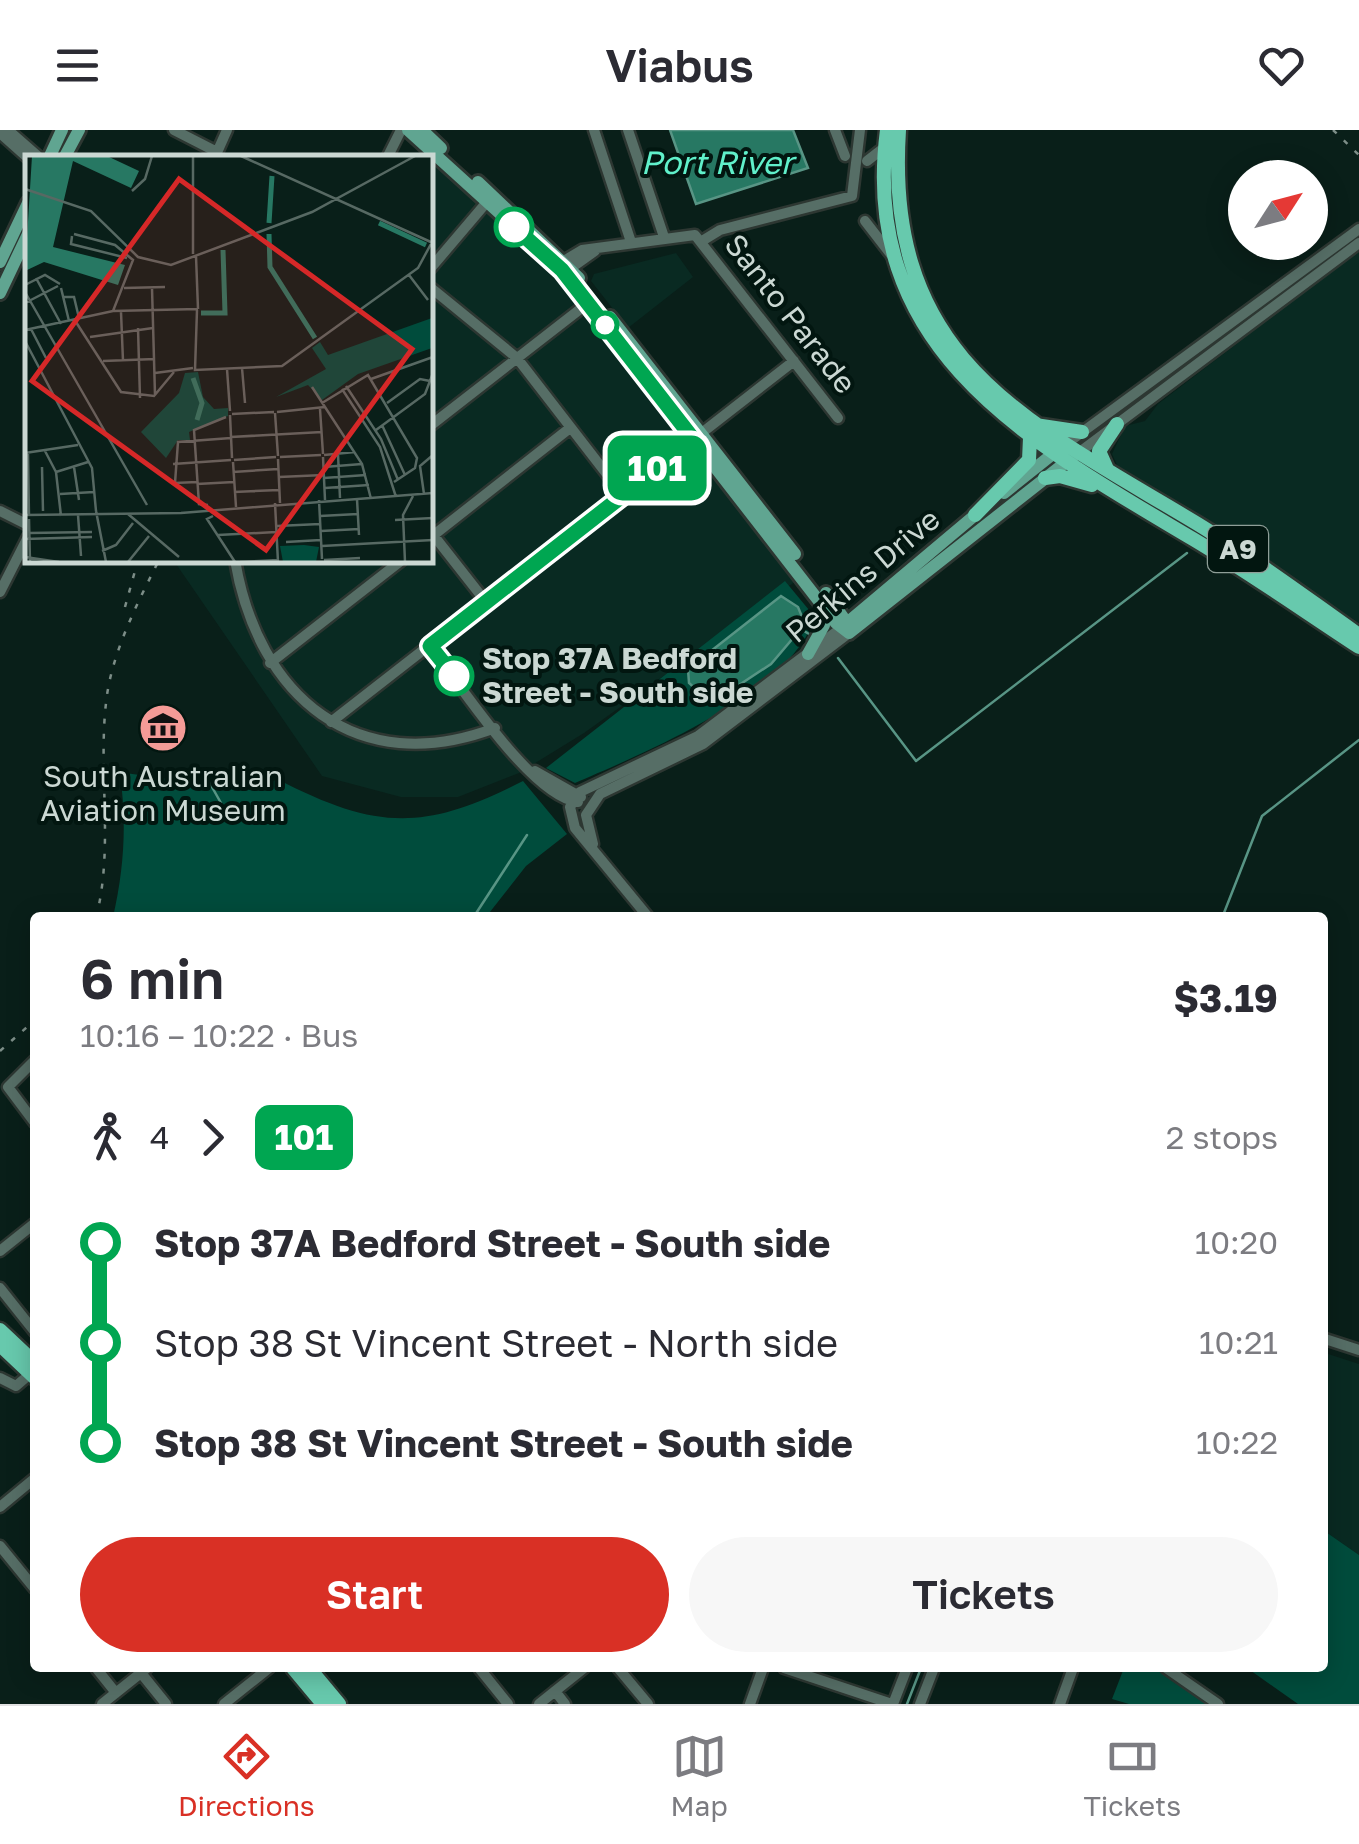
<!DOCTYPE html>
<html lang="en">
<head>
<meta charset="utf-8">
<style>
  body { margin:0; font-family:"Golos Text",sans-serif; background:#f7f7f7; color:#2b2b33; height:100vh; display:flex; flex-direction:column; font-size:38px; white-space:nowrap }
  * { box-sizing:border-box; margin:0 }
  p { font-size:32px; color:#7c7c81 }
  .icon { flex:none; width:55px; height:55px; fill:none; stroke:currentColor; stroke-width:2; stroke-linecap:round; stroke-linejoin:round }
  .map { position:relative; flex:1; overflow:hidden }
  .side { position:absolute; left:30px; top:782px; width:1298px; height:760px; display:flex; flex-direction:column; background:#fff; border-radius:10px; box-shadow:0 5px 25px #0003 }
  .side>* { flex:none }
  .badge { padding:0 20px; border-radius:15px; font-size:35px; line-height:65px }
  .needle { width:65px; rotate:54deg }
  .tools { position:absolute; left:1228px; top:30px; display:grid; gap:20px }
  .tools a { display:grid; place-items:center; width:100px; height:100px; border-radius:50%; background:#fff; box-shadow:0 5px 25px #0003; font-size:50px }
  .map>.badge { position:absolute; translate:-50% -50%; box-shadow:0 0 0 5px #fff }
  .legs { display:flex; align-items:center; gap:15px; height:110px; padding:0 50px; font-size:32px }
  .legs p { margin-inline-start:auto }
  .head { display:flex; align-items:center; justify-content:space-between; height:170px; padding:0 50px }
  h1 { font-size:55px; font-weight:600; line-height:75px }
  .action { display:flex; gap:20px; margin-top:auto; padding:20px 50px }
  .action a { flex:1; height:115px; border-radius:60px; background:#d93025; color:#fff; font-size:40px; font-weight:600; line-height:115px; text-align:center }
  .action a+a { background:#f7f7f7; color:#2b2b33 }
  ul { padding:0 50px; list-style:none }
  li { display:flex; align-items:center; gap:35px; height:100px; font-size:38px }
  li i { display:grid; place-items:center; width:15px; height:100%; margin:0 12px; background:currentColor }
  li i::after { content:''; width:25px; height:25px; margin:-12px; border:8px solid; border-radius:50%; background:#fff }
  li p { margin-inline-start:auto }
  li:first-child i { background:linear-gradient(#0000 50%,currentColor 0) }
  li:last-child i { background:linear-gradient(currentColor 50%,#0000 0) }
  header { display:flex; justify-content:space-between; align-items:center; height:130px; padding:0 50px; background:#fff; font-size:45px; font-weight:600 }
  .menu { display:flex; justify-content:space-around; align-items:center; height:140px; border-top:2px solid #e1e1e2; background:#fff; font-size:28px; color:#7c7c81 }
  .menu a { display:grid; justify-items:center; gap:5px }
  .menu .selected { color:#d93025 }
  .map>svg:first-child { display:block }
</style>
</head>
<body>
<header><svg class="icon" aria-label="menu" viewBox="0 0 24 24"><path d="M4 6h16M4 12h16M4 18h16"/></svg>Viabus<svg class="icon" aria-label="heart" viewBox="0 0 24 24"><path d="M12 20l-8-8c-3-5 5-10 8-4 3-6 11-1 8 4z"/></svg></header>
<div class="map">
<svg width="1359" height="1574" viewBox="0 0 1359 1574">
  <rect width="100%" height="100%" fill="#091f19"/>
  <!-- built -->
  <path fill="#092a22" d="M430 32 560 145 796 451 584 603 519 643 458 667H401L322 646 174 431 430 430Z
    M1359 120V493L1118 337 1112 324 1125 296 1145 291 1158 274Z
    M676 123 693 147 628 198 591 151 594 144Z
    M1322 1222 1359 1234V1425L1323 1400Z"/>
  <!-- green -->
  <path fill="#004c3c" d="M785 451 809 480 813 492C787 564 642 624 575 653L546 638Z
    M125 643 257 661 277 649C376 700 424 702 523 651L567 704 526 736 486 787H113C124 739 127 694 120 644Z
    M1323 1400 1359 1425V1574H1298L1247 1538H1322Z
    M1124 1538H1154L1207 1574H1129L1112 1569Z"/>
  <!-- water -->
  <path fill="#277863" stroke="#589585" stroke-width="2.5" d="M670 0H793L808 38 696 74Z
    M781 466 798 477 805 494 771 534 721 567 702 565 689 553 688 539Z"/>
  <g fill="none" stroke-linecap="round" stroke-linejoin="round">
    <!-- stream -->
    <path stroke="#589585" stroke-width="2.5" d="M804 501 809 504
      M838 528 916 631 1187 423
      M208 650 221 673
      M473 788 527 705
      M1222 788 1262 686 1359 610
      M907 1574 921 1538"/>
    <!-- minor casing -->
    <g stroke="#2d3732" stroke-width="15">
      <path id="minor" d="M8 0 40 28
        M174 0 217 22
        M594 0 631 112
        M628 0 664 107
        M835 0 845 26
        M0 3 28 28
        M215 27 227 0
        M387 28 401 0
        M867 31 885 17
        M865 91 896 131
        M702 111 720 100 852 66 860 0
        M569 134 574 136 595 121
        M430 139 492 66
        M563 139 567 129 582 120 695 105 838 288
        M430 157 517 228 623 365
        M430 296 588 173
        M1062 317 1359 99
        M1077 324 1359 113
        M0 381 28 395
        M431 402 486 472
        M430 408 570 298
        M235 430C258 567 357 650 495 598
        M0 462 28 407
        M430 516C459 553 532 667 578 672
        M270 533 402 430
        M331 592 794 231
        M535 641 581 667
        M593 714 586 685 600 664 703 614 849 503
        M649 788 575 698 570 677 580 662 698 606 840 499
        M35 930 8 957 35 993
        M0 1121 35 1093
        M0 1158 35 1202
        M1322 1208 1359 1220
        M0 1248 16 1256 30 1244
        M0 1377 35 1348
        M0 1416 35 1459
        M96 1538 116 1563
        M479 1538 508 1574
        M618 1538 648 1574
        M784 1538 892 1574
        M1166 1538 1218 1574
        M141 1543 166 1574
        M555 1561 565 1574
        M102 1574 147 1538
        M224 1574 269 1538
        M539 1574 584 1538
        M750 1574 763 1538
        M893 1574 907 1538
        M920 1574 934 1538
        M1060 1574 1073 1538"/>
    </g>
    <!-- major casing -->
    <g stroke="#2d3732" stroke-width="18">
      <path id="major" d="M408 0 562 140 836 493 849 503
        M422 0 441 18
        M49 28 62 0
        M64 28 79 0
        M478 52 579 148
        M0 132 28 73
        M0 163 28 104
        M610 187 795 424
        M1004 363 1054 323
        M826 463 847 493 849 503
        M842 497 980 381
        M849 503 1075 325
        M808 524 824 495 823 476"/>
    </g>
    <!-- highway casing -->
    <g stroke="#2d3732" stroke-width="19">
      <path id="highway" d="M887 0C858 222 1032 313 1193 409 1250 443 1304 481 1359 517
        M899 0C884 231 1025 290 1196 393 1252 427 1305 467 1359 505
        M1035 295 1082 302
        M1107 339 1099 321 1117 294
        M1045 348 1060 346 1092 355
        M975 385 1029 330 1030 308
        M0 1200 35 1233
        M0 1215 35 1248
        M293 1538 323 1574
        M309 1538 339 1574"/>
    </g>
    <!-- minor -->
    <use href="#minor" stroke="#566e66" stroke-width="10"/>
    <!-- major -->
    <use href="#major" stroke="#60a591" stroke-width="12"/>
    <!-- highway -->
    <use href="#highway" stroke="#67c9ad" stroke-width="14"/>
    <!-- rail -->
    <path stroke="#7d8e88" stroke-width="2.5" stroke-dasharray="5 10" stroke-linecap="butt" d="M1333 0 1359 25
      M125 477 138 430
      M96 788C114 718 98 644 106 573 111 524 137 474 159 430
      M0 921 35 890"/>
  </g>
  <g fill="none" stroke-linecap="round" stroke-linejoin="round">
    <!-- line-1 casing -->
    <g stroke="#fff" stroke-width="22">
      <path id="line-1" d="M454 546 430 516 694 310 562 140 514 97"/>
    </g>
    <!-- line-1 -->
    <use href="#line-1" stroke="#00a651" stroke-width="15"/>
  </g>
  <!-- icons -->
  <defs>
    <g id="museum-disc" transform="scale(2.5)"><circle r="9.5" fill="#f59b97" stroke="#021610"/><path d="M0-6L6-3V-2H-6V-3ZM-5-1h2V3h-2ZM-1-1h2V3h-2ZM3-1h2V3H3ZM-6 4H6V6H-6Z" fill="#111"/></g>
  </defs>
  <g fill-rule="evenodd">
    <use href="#museum-disc" x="163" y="598"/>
  </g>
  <!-- markers -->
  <g fill="#fff" stroke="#00a651" stroke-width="5">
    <circle cx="514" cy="97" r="18"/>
    <circle cx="605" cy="195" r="12"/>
    <circle cx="454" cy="546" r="18"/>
  </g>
  <g text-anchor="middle" stroke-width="8" stroke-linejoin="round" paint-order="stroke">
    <!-- shield labels -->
    <rect fill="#021610" stroke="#8f9e98" stroke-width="2.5" x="1208" y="396" width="60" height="46" rx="8"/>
    <g font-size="28" font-weight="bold" fill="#cbd8d3">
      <text x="1238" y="429">A9</text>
    </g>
    <!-- street labels -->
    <g font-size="30" fill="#cbd8d3" stroke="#021610">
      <text transform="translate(790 184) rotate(52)" y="10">Santo Parade</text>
      <text transform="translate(863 446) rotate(-40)" y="10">Perkins Drive</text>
    </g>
    <!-- stop labels -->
    <g font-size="30" font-weight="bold" fill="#cbd8d3" stroke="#021610" text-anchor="start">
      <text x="482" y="539">Stop 37A Bedford<tspan x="482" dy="34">Street - South side</tspan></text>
    </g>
    <!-- poi labels -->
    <g font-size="30" fill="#cbd8d3" stroke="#021610">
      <text x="163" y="657">South Australian<tspan x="163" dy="34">Aviation Museum</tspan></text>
    </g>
    <!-- water labels -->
    <g font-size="32" font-style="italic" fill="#60f0ca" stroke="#021610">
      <text x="717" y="44">Port River</text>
    </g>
  </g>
  <!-- overview -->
  <g transform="translate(25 25)">
    <rect width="408" height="408" fill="#091f19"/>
    <path d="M407 163V193L333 219 297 245 283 230 251 242 301 214 287 193 295 187 303 200ZM173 217 178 242 189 254 203 253V261L164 277 165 285H153L141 303 116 277 154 238 160 218ZM279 390 294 392 291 407H258L255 391Z" fill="#004c3c"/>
    <path d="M7 1H82L114 16 106 33 48 6 28 92 100 110 93 130 19 107 0 116Z" fill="#277863"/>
    <path fill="none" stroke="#277863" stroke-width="5" d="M244 68 247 21M354 68 401 90M244 79 245 112 290 183M176 158H200L198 95M168 223 177 248 172 265"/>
    <path fill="none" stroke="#576963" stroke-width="2.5" d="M168 1V99M216 1 408 88M0 34 66 56 113 102 146 110 287 57 390 1M107 36 120 24 127 1M49 79 90 90 108 105 88 156M47 81 46 89 102 103M171 101 173 154M384 120 403 145M11 123 36 169M0 130 20 120 35 129M36 133 44 166M99 133 140 132M127 133 130 240M0 137 122 350M38 142H49L54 163M0 148 33 131M172 155 170 215 257 211 393 113 407 87M96 157 98 206M49 164 96 237 129 241 149 217M113 173 115 243M6 174 21 203M0 175 88 156 173 154M65 182 128 173M0 186 67 313 71 356M78 206 130 204M217 213 220 248M202 214 205 256M130 218 168 213M346 224 408 202M321 231 356 284 373 325M287 232 337 309 346 344M317 234 355 292 371 342M297 248 343 220 392 303 390 313 369 327M362 248 395 224 405 226M295 254 298 299M252 257 300 252M250 258 253 301M207 259 249 257M205 260 207 303M357 270 380 320M351 275 400 239 408 218M206 282 297 277M20 296 31 317 36 361M0 298 53 290M3 299 4 361M313 299 315 343M299 300 330 297M255 302 296 300M298 302 300 345M253 304 255 348M209 305 251 302M208 307 211 352M148 309 206 305M17 312 18 356M49 312 54 345M299 312 337 309M31 317 63 307M208 317 253 314M254 322 299 320M299 323 341 320M172 327 150 328 153 287 206 283M172 329 209 327M300 333 344 330M209 337 254 335M35 339 69 337M399 339 395 311 408 300M332 344 334 380M294 345 297 404M250 348 253 407M183 350 174 349 169 275 201 262M71 356 81 407M103 359 154 402M0 360 156 358 408 338M53 360 56 401M188 361 182 364 210 407M295 361 333 359M4 364 5 407M370 365 408 363M252 371 295 369M296 376 334 374M4 378 67 377M193 380 251 377M0 384 67 382M261 387 296 385M297 391 408 385M77 396 91 390 108 368M0 402 34 407M299 405 335 403M103 407 124 381M215 407 253 405M380 407 378 360 388 341"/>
    <path fill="#d62828" fill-opacity="0.15" stroke="#d62828" stroke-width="5" d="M154 24 387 194 241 395 7 226Z"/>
    <rect width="408" height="408" fill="none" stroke="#cbd8d3" stroke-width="5"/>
  </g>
</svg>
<div class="tools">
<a><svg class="needle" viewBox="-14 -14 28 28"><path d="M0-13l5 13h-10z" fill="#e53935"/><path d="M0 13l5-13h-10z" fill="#7c7c81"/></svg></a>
</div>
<b class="badge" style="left:657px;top:338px;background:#00a651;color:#fff">101</b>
<section class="side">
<div class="head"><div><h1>6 min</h1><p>10:16 – 10:22 · Bus</p></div><b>$3.19</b></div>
<div class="legs"><svg class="icon" aria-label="walk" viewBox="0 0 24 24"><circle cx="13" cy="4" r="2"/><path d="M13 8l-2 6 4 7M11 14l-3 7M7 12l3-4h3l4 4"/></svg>4<svg class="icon" aria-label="forward" viewBox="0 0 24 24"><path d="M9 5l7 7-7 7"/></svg><b class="badge" style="background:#00a651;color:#fff">101</b><p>2 stops</p></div>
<ul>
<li><i style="color:#00a651"></i><b>Stop 37A Bedford Street - South side</b><p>10:20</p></li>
<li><i style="color:#00a651"></i><span>Stop 38 St Vincent Street - North side</span><p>10:21</p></li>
<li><i style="color:#00a651"></i><b>Stop 38 St Vincent Street - South side</b><p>10:22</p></li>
</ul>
<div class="action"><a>Start</a><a>Tickets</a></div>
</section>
</div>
<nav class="menu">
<a class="selected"><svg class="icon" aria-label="directions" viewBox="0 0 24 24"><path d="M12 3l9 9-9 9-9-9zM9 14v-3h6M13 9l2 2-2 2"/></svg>Directions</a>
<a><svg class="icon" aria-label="map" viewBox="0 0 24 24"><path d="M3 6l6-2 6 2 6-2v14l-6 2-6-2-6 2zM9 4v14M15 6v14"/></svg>Map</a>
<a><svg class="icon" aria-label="tickets" viewBox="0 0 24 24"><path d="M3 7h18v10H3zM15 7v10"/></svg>Tickets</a>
</nav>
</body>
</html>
